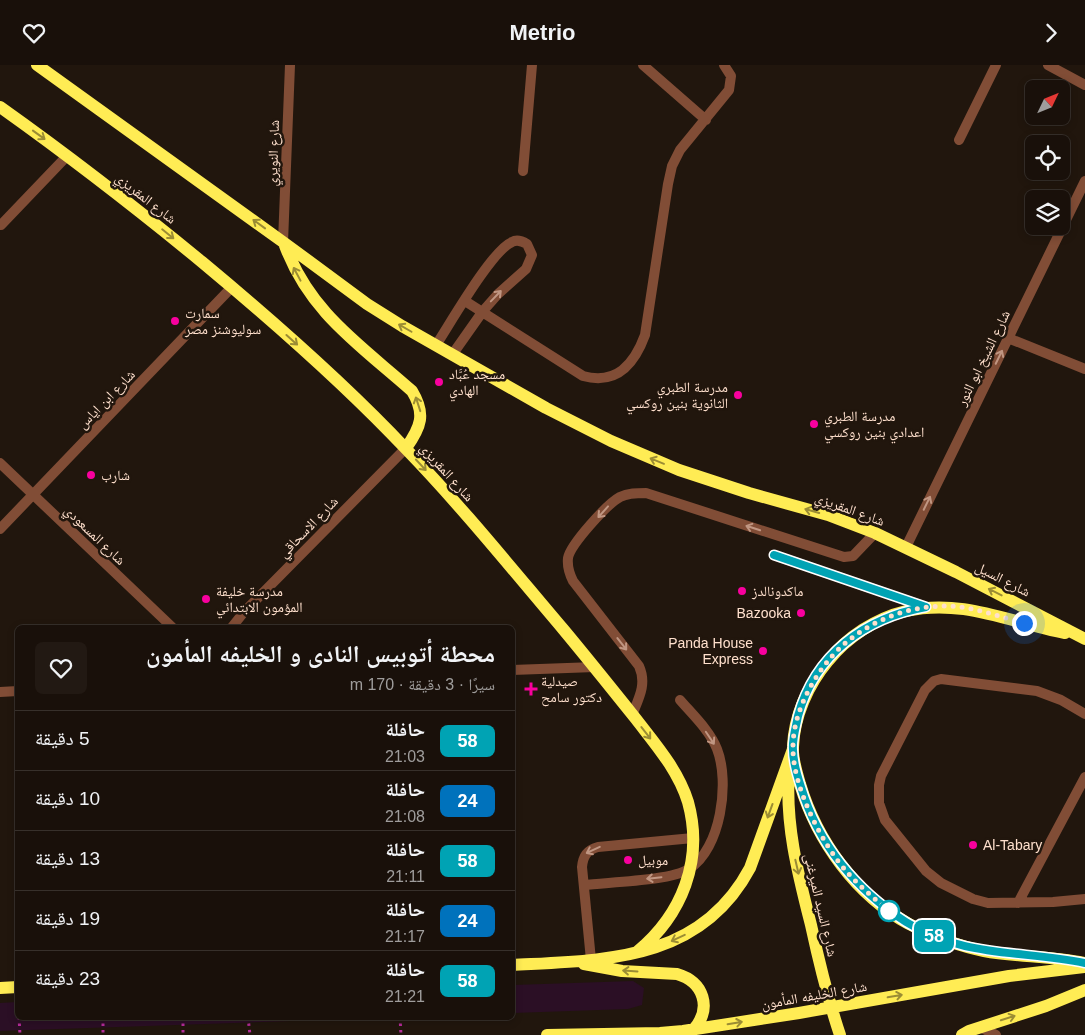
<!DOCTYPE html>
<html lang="ar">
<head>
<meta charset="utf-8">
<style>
  body { margin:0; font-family:Helvetica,"Noto Naskh Arabic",sans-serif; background:#221913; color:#f1f3f6; direction:rtl; height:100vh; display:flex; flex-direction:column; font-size:19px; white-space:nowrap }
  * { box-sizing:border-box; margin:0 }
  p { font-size:16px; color:#9f9d9c }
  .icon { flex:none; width:28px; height:28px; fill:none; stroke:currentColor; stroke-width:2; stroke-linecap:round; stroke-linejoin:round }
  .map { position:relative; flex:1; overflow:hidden; direction:ltr }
  .panel { position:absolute; left:15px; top:560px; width:500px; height:395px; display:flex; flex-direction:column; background:#19100a; border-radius:8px; box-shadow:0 2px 8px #0003,0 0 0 1px #37302b; direction:rtl }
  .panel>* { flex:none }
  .badge { padding:0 10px; border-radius:8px; font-size:18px; line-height:32px }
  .needle { width:32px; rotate:47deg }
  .buttons { position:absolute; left:1025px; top:15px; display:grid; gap:10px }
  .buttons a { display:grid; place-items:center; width:45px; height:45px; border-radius:8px; background:#19100a; box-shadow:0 2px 8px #0003,0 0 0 1px #37302b; font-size:25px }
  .you { position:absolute; width:25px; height:25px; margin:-12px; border:4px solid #fff; border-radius:50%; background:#1a73e8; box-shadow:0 0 0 8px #1a73e833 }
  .map>.badge { position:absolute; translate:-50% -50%; box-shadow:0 0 0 2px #fff }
  .round { display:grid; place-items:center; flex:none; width:52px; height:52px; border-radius:8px; background:#221913 }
  .headline { display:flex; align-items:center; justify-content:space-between; height:85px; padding:0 20px }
  h1 { font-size:24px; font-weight:700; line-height:38px }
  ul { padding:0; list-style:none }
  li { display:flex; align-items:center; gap:15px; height:60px; padding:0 20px; border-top:1px solid #37302b }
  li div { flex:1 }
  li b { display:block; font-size:19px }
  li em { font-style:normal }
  li .badge { min-width:55px; font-weight:700; text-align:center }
  header { display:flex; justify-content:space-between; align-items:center; height:65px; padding:0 20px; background:#19100a; font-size:22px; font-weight:700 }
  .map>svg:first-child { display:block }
</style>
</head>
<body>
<header><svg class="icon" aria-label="forward" viewBox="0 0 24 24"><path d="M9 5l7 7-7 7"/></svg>Metrio<svg class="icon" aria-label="heart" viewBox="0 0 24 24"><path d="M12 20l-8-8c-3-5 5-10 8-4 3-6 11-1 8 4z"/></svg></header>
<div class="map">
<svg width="1085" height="970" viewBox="0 0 1085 970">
  <rect width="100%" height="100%" fill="#21160d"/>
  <!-- green -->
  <path fill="#2b0f25" d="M633 916 644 923 642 940 628 944 513 948V920Z
    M17 937 18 952 375 953 0 966V938Z"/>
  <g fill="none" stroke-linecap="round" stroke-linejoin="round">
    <!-- path -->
    <path stroke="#b52b99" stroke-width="3" stroke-dasharray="2.5 4" stroke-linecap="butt" d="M19 952 20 970
      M103 952V970
      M183 952V970
      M248 952 250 970
      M400 952 401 970"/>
    <!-- service -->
    <path stroke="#814d36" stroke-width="10" d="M643 0 706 55
      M523 106 532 0
      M1 160 67 91
      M465 236 583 311C616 320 634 300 645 270L668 119 672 101 680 85 729 25 731 11 724 0
      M436 280C450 259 492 185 512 177 517 174 522 176 527 179L532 190 526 204 498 229 483 246 452 290
      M774 490 926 542
      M1085 649 1061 635 1037 626 941 614 934 616 925 625 881 711 879 720V738L885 755 926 806 941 818 973 834 988 838 1053 837 1085 834
      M632 650C639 633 647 619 639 601L573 516C569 508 567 502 568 493 570 480 607 439 620 432 628 428 637 428 646 428L844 492 853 491 875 468
      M584 820C608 817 671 816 689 804 721 784 730 717 717 684 710 666 693 650 680 635
      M1018 838 1085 712
      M591 895 582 802C583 791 587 785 598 782L693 773"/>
    <!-- minor -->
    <path stroke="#814d36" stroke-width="10" d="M1048 0 1085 20
      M959 75 996 0
      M283 177 290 0
      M1008 273 1085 304
      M0 398 172 562
      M0 464 232 222
      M906 482 1085 116
      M232 562 244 547 406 383
      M512 605 595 602
      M0 627 18 626
      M980 962 996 970"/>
    <!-- primary -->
    <path stroke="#ffec54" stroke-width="12" d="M37 0 283 177 367 239 402 261 546 343 611 376 679 405 749 428 828 450 875 468 956 507 1085 574
      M0 42C69 91 136 143 202 197 273 256 344 318 407 385 462 442 512 504 563 564 588 594 612 624 636 654 656 680 678 705 688 737 704 795 682 850 637 887
      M284 178C309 247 359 279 412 326 426 349 421 362 406 383
      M1065 568C1011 558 963 533 906 546 876 553 847 572 828 596 808 620 794 651 793 682 792 694 797 708 800 719 817 776 856 830 909 859 933 871 957 881 984 886 1017 892 1051 891 1085 898
      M789 706C785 759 798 809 811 860 819 897 828 934 840 970
      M584 899 622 906 677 909C704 917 712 943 694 964
      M512 900C605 895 700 897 750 803L793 684
      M0 923 18 922
      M547 970 660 968 683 966 799 948 1009 911 1084 902
      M962 970 969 966 1046 941 1085 925"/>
  </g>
  <!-- one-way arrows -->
  <defs><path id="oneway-shaft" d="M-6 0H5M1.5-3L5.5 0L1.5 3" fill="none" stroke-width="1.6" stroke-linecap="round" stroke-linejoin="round" transform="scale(1.25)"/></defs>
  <g stroke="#9b8c34">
    <use href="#oneway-shaft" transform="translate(39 70) rotate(36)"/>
    <use href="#oneway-shaft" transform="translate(259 159) rotate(-144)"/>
    <use href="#oneway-shaft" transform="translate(168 169) rotate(39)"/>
    <use href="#oneway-shaft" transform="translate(297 209) rotate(-118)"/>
    <use href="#oneway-shaft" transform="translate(405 263) rotate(-150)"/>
    <use href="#oneway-shaft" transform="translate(292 275) rotate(42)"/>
    <use href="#oneway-shaft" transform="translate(418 339) rotate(-108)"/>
    <use href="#oneway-shaft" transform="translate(657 396) rotate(-158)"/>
    <use href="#oneway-shaft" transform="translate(421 400) rotate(47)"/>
    <use href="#oneway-shaft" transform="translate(812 446) rotate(-164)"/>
    <use href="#oneway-shaft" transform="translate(995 527) rotate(-153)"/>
    <use href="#oneway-shaft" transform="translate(646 668) rotate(52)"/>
    <use href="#oneway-shaft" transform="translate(770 746) rotate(110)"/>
    <use href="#oneway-shaft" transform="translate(797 802) rotate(77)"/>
    <use href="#oneway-shaft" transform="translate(678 873) rotate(155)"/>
    <use href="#oneway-shaft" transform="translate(630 906) rotate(-176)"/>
    <use href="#oneway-shaft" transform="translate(895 931) rotate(-10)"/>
    <use href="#oneway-shaft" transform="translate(1008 953) rotate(-18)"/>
    <use href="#oneway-shaft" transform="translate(735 958) rotate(-9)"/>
  </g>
  <g stroke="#c09682">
    <use href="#oneway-shaft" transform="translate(496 231) rotate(-46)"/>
    <use href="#oneway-shaft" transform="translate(999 292) rotate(-64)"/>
    <use href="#oneway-shaft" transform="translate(927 438) rotate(-64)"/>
    <use href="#oneway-shaft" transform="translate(603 447) rotate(132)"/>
    <use href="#oneway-shaft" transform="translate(753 463) rotate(-162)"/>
    <use href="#oneway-shaft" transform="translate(622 579) rotate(52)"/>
    <use href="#oneway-shaft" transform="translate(710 673) rotate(56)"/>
    <use href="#oneway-shaft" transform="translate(593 785) rotate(155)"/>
    <use href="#oneway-shaft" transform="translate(654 813) rotate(174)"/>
  </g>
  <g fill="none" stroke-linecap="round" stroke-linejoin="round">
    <!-- line casing -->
    <g stroke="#fff" stroke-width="11">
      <path id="line" d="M774 490 926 542C865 553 815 589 798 651 796 662 792 674 793 685 793 697 797 710 801 722 818 779 856 825 906 857 963 893 1022 885 1085 898"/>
    </g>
    <!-- line -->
    <use href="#line" stroke="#00a3b4" stroke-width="8"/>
    <!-- walk -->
    <path stroke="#ffe0cd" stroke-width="5" stroke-dasharray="0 9" d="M889 846C874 833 860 822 847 807 822 779 793 722 793 684 792 647 816 605 842 581 871 555 908 541 946 541 973 541 999 552 1024 558"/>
  </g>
  <!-- markers -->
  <g fill="#f8009e" stroke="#21160d" stroke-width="2">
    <circle cx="175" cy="256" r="5"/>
    <circle cx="439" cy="317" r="5"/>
    <circle cx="738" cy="330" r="5"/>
    <circle cx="814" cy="359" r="5"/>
    <circle cx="91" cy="410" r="5"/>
    <circle cx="742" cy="526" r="5"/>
    <circle cx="206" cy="534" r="5"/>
    <circle cx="801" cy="548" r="5"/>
    <circle cx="763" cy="586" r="5"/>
    <path d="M528.5 616.5h5v5h5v5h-5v5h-5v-5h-5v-5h5z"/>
    <circle cx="973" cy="780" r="5"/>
    <circle cx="628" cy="795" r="5"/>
  </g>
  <circle fill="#fff" stroke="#00a3b4" stroke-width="2.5" cx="889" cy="846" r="10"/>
  <g text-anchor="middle" stroke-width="5" stroke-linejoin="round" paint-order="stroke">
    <!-- street labels -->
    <g font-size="14" fill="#ffe0cd" stroke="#21160d">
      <text transform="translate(273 88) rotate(-88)" y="5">شارع النويري</text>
      <text transform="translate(146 133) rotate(38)" y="5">شارع المقريزي</text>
      <text transform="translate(983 293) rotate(-64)" y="5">شارع الشيخ ابو النور</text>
      <text transform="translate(106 334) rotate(-46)" y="5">شارع ابن اياس</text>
      <text transform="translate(447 407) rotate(48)" y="5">شارع المقريزي</text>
      <text transform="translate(850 444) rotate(20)" y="5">شارع المقريزي</text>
      <text transform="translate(308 462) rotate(-46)" y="5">شارع الاسحاقي</text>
      <text transform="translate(95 470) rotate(44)" y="5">شارع المسعودي</text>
      <text transform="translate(1003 514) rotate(27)" y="5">شارع السيل</text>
      <text transform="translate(821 840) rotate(77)" y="5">شارع السيد الميرغنى</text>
      <text transform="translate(814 930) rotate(-10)" y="5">شارع الخليفه المأمون</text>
    </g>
    <!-- poi labels -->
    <g font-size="14" fill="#ffe0cd" stroke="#21160d" text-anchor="start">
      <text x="185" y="253">سمارت<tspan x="185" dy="16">سوليوشنز مصر</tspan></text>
      <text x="449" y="314">مسجد عُبَّاد<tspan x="449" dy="16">الهادي</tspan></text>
      <text x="728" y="327" text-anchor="end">مدرسة الطبري<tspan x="728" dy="16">الثانوية بنين روكسي</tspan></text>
      <text x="824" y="356">مدرسة الطبري<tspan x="824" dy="16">اعدادي بنين روكسي</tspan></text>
      <text x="101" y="415">شارب</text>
      <text x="216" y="531">مدرسة خليفة<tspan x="216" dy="16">المؤمون الابتدائي</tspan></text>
      <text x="752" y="531">ماكدونالدز</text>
      <text x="791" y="553" text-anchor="end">Bazooka</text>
      <text x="753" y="583" text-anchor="end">Panda House<tspan x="753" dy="16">Express</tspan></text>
      <text x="541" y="621">صيدلية<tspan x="541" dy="16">دكتور سامح</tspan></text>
      <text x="983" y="785">Al-Tabary</text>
      <text x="638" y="800">موبيل</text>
    </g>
  </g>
</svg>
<div class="buttons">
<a><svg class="needle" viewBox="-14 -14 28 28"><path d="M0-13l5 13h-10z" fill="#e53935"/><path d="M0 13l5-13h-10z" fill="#9f9d9c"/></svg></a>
<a><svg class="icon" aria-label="locate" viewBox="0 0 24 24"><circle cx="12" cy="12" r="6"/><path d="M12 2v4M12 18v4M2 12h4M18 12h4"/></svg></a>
<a><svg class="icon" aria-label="layers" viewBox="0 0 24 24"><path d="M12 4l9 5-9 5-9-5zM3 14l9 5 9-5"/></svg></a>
</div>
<div class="you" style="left:1024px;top:558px"></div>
<b class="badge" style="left:934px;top:871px;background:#00a3b4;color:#fff">58</b>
<section class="panel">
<div class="headline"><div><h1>محطة أتوبيس النادى و الخليفه المأمون</h1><p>سيرًا · 3 دقيقة · 170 m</p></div><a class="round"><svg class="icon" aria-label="heart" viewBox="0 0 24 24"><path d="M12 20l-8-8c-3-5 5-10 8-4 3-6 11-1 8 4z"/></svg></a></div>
<ul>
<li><span class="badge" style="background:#00a3b4;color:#fff">58</span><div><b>حافلة</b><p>21:03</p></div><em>5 دقيقة</em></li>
<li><span class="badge" style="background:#0072bc;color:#fff">24</span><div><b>حافلة</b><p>21:08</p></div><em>10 دقيقة</em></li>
<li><span class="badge" style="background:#00a3b4;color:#fff">58</span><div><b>حافلة</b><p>21:11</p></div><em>13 دقيقة</em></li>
<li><span class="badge" style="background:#0072bc;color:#fff">24</span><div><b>حافلة</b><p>21:17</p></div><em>19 دقيقة</em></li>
<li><span class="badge" style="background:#00a3b4;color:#fff">58</span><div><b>حافلة</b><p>21:21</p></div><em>23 دقيقة</em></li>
</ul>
</section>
</div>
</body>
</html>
